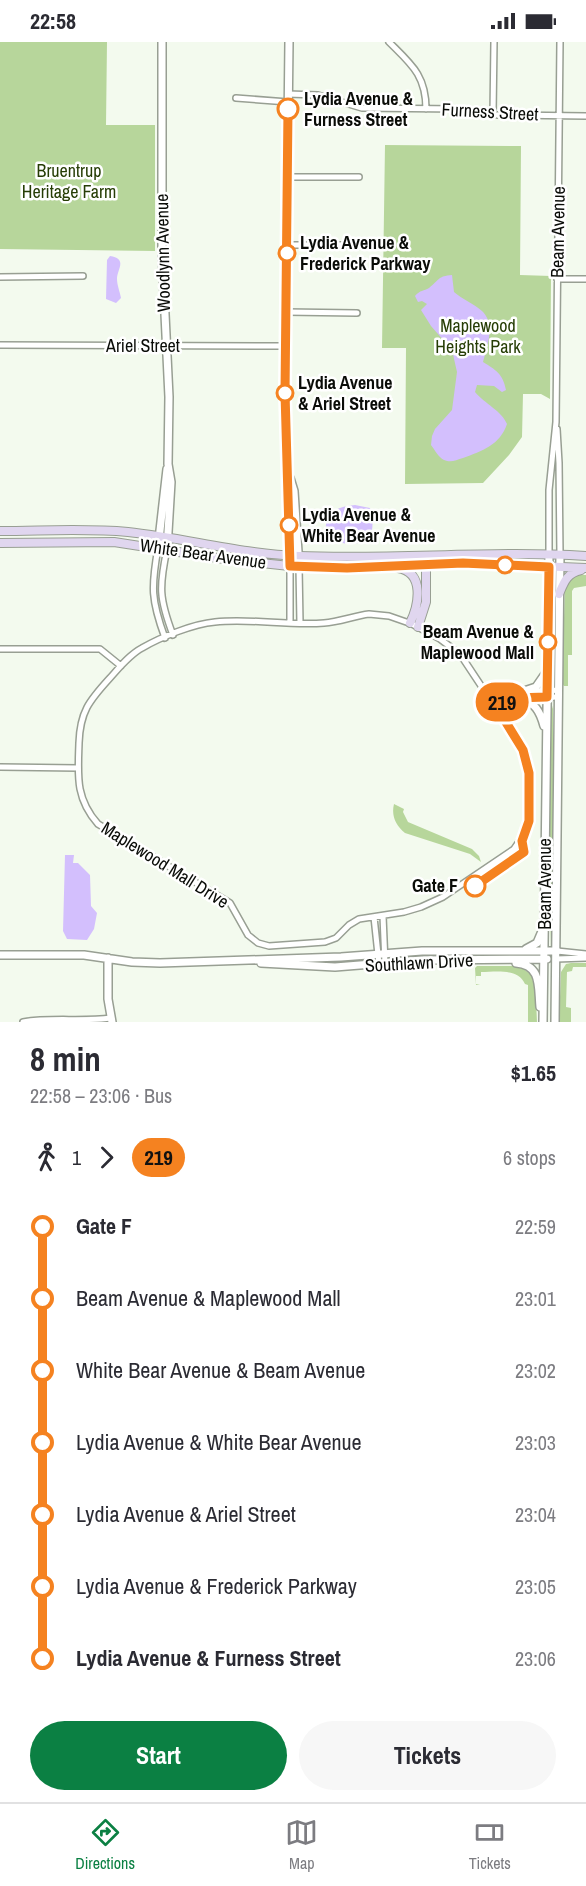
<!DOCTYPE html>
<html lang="en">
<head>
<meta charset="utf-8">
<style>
  body { margin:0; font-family:"Archivo Narrow",sans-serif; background:#f7f7f7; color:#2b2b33; height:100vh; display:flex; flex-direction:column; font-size:22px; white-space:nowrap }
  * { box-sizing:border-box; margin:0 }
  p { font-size:20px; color:#7c7c81 }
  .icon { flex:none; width:33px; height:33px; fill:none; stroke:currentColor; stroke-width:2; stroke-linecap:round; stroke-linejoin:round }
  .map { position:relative; height:980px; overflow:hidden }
  .panel { display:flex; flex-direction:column; background:#fff; flex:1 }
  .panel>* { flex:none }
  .badge { padding:0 12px; border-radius:20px; font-size:21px; line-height:39px }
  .map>.badge { position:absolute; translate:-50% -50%; box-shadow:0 0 0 3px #fff }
  .legs { display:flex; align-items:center; gap:9px; height:66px; padding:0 30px; font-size:20px }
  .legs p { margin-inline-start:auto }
  .headline { display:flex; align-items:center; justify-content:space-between; height:102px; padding:0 30px }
  h1 { font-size:33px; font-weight:800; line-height:45px }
  .action { display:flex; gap:12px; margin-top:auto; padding:12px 30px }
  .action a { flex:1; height:69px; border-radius:36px; background:#0b8043; color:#fff; font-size:24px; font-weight:800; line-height:69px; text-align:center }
  .action a+a { background:#f7f7f7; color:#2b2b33 }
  ul { padding:0 30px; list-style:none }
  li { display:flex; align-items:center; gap:21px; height:72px; font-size:22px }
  li i { display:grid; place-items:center; width:9px; height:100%; margin:0 8px; background:currentColor }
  li i::after { content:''; width:15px; height:15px; margin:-8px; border:4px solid; border-radius:50%; background:#fff }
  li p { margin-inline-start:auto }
  li:first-child i { background:linear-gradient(#0000 50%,currentColor 0) }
  li:last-child i { background:linear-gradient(currentColor 50%,#0000 0) }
  .status { display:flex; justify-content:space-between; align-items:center; height:42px; padding:0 30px; background:#fff; direction:ltr }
  .status svg { height:16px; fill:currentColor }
  .tabs { display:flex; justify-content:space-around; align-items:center; height:84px; border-top:2px solid #e1e1e2; background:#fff; font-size:16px; color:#7c7c81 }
  .tabs a { display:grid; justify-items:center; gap:3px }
  .tabs .on { color:#0b8043 }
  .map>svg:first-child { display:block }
</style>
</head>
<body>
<div class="status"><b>22:58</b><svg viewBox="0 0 49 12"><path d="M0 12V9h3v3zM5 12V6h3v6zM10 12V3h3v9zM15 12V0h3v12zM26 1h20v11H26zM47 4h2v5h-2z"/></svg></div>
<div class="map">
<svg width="586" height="980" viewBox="0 0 586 980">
  <rect width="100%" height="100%" fill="#f3faee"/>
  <!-- green -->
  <path fill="#b7d69b" d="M0 0H107L106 83H155V209L0 207Z
    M385 103 521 104 520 233 551 234 550 357 541 352H523L522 395 509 413 483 441 405 442 406 306H382Z
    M580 533H586V544L574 546 572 549V613H568V644H564L562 641 565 543 574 534Z
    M551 660 553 667V901L551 906 548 801Z
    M394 762 404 767 403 770 408 780 472 807 479 814 481 820 470 812 405 791C396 784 391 774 394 762Z
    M571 921H586V925H573L572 929 567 930 566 965 571 966V980H559L561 930 566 922Z
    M477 924H520L535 936 537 980H528V943L525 942C518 926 496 930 481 930V934H476V942L480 943H476L475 926Z"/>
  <!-- water -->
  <path fill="#d3bffd" d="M110 214C128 217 117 227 117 237 117 243 120 250 121 256L116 261 106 257 107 218Z
    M452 233 454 250C462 257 474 262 482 269 496 282 487 304 483 320 496 328 503 332 506 348L502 350 494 344 477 343 475 350C485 362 502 369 507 382 500 403 482 409 463 416 456 418 451 421 444 418 438 415 435 408 431 403L432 394 435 387 452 368 457 330 452 308 431 284 421 268 427 262 422 259 418 260 415 254C420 248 424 249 429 246 439 238 438 234 452 233Z
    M355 463 370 466C374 477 373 489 369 500L348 502 327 498C322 473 332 465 355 463Z
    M65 813H74L73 821H78L90 833 91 864 97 871 94 887 87 898 67 897 63 889Z"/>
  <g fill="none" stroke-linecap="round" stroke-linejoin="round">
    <!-- minor casing -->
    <g stroke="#989f93" stroke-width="8">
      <path id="minor" d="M389 0C411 22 426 33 426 67
        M288 52 318 53 362 66 459 67 498 73 586 74
        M236 56 288 60
        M493 72 494 0
        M288 135H359
        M287 203H358
        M0 235 83 234
        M557 237H586
        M286 270 357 271
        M0 303 286 304
        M557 387 559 421 560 512
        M158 506C151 545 151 558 165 596
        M167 507C159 545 159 556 173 593
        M549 512V448L556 380 560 0
        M299 525 300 581
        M369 572 389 574 412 582 440 597 452 606 464 618 519 701 529 731 530 760 527 788 514 807 443 855 421 865 404 870 359 877 349 883 336 896 325 900 269 904 258 901 248 893 230 861 98 782C75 756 78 733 79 701 80 670 89 659 109 637 119 626 129 613 142 606 161 595 193 582 215 580 251 576 288 584 324 581 339 580 354 574 369 572Z
        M290 581V524
        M0 607H100L121 624
        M491 657C511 644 537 651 559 648
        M496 665 514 656 559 655
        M0 725 78 726
        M383 874 385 921
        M374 875 379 922
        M557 909 586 912
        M556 917 586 916
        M23 980C52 975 81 980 111 976"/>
    </g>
    <!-- tertiary casing -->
    <g stroke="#989f93" stroke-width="10">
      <path id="tertiary" d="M162 0V210L169 355 168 422 171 440 167 507
        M289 0 285 340 290 524
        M290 436 294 449 299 525
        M158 506 167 427
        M524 649 536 645 545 632
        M520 655C535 661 540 669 544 684
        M526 907 537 901 543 887
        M0 913H84L132 920 160 921 341 915 422 909H557
        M108 916V957L112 980
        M261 921 335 925 422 918 547 917
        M516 921C542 923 538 945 540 965
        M543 980 549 512
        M555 980 560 512"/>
    </g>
    <!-- secondary casing -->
    <g stroke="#989f93" stroke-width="10">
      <path id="secondary" d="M0 489C42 489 85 486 128 490 185 496 241 512 299 514 395 518 490 508 586 514
        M0 501 114 500 224 517 299 525 347 526 463 521 586 526
        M398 526C425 530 419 563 410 581
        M559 552C564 540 567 531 581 528
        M418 585 426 560V522"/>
    </g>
    <!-- minor -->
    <use href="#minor" stroke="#fff" stroke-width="5"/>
    <!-- tertiary -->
    <use href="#tertiary" stroke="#fff" stroke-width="7"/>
    <!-- secondary -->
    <use href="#secondary" stroke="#e0d6ef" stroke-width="8"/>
  </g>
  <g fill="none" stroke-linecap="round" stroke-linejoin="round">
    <!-- line-1 casing -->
    <g stroke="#fff" stroke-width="14">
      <path id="line-1" d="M288 67 285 351 290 524 347 526 463 521 549 525 547 655 514 656 496 664 523 708 529 731V779L522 799 524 810 475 844"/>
    </g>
    <!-- line-1 -->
    <use href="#line-1" stroke="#f58220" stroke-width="9"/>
  </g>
  <!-- markers -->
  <g fill="#fff" stroke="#f58220" stroke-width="3">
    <circle cx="288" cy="67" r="10"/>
    <circle cx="287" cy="211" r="8"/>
    <circle cx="285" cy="351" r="8"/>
    <circle cx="289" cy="483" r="8"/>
    <circle cx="505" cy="523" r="8"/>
    <circle cx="548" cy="600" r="8"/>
    <circle cx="475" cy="844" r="10"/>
  </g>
  <g text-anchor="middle" stroke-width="5" stroke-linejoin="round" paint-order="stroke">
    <!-- stop labels -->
    <g font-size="18" font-weight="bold" fill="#0a0c08" stroke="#fff" text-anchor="start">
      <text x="304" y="63">Lydia Avenue &amp;<tspan x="304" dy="21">Furness Street</tspan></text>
      <text x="300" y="207">Lydia Avenue &amp;<tspan x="300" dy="21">Frederick Parkway</tspan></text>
      <text x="298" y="347">Lydia Avenue<tspan x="298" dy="21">&amp; Ariel Street</tspan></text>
      <text x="302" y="479">Lydia Avenue &amp;<tspan x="302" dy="21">White Bear Avenue</tspan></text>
      <text x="534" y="596" text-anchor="end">Beam Avenue &amp;<tspan x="534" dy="21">Maplewood Mall</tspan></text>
      <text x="458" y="850" text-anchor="end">Gate F</text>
    </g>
    <!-- street labels -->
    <g font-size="18" fill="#0a0c08" stroke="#fff">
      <text transform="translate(490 70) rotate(3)" y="6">Furness Street</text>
      <text transform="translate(558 190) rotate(-89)" y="6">Beam Avenue</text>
      <text transform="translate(163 211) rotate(-91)" y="6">Woodlynn Avenue</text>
      <text x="143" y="310">Ariel Street</text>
      <text transform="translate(203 512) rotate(8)" y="6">White Bear Avenue</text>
      <text transform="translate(165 823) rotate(32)" y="6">Maplewood Mall Drive</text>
      <text transform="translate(545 842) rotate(-90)" y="6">Beam Avenue</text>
      <text transform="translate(419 921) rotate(-3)" y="6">Southlawn Drive</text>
    </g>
    <!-- park labels -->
    <g font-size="18" fill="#263d05" stroke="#fff">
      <text x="69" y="135">Bruentrup<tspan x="69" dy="21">Heritage Farm</tspan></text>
      <text x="478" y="290">Maplewood<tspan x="478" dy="21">Heights Park</tspan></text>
    </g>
  </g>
</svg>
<b class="badge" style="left:502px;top:660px;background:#f58220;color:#111">219</b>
</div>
<section class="panel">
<div class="headline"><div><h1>8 min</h1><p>22:58 – 23:06 · Bus</p></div><b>$1.65</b></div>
<div class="legs"><svg class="icon" aria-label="walk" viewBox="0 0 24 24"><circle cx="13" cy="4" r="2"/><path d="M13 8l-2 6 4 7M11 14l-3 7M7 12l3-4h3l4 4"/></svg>1<svg class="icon" aria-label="forward" viewBox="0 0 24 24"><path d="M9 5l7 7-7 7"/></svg><b class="badge" style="background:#f58220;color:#111">219</b><p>6 stops</p></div>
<ul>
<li><i style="color:#f58220"></i><b>Gate F</b><p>22:59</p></li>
<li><i style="color:#f58220"></i><span>Beam Avenue &amp; Maplewood Mall</span><p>23:01</p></li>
<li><i style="color:#f58220"></i><span>White Bear Avenue &amp; Beam Avenue</span><p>23:02</p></li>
<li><i style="color:#f58220"></i><span>Lydia Avenue &amp; White Bear Avenue</span><p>23:03</p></li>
<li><i style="color:#f58220"></i><span>Lydia Avenue &amp; Ariel Street</span><p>23:04</p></li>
<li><i style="color:#f58220"></i><span>Lydia Avenue &amp; Frederick Parkway</span><p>23:05</p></li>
<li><i style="color:#f58220"></i><b>Lydia Avenue &amp; Furness Street</b><p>23:06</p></li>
</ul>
<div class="action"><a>Start</a><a>Tickets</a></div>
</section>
<nav class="tabs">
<a class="on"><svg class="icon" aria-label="directions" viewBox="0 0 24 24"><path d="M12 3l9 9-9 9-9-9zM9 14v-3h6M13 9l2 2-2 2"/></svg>Directions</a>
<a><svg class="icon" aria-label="map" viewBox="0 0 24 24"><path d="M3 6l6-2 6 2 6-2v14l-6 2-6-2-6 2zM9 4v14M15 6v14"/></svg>Map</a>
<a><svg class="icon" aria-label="tickets" viewBox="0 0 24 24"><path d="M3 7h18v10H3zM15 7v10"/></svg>Tickets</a>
</nav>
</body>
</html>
